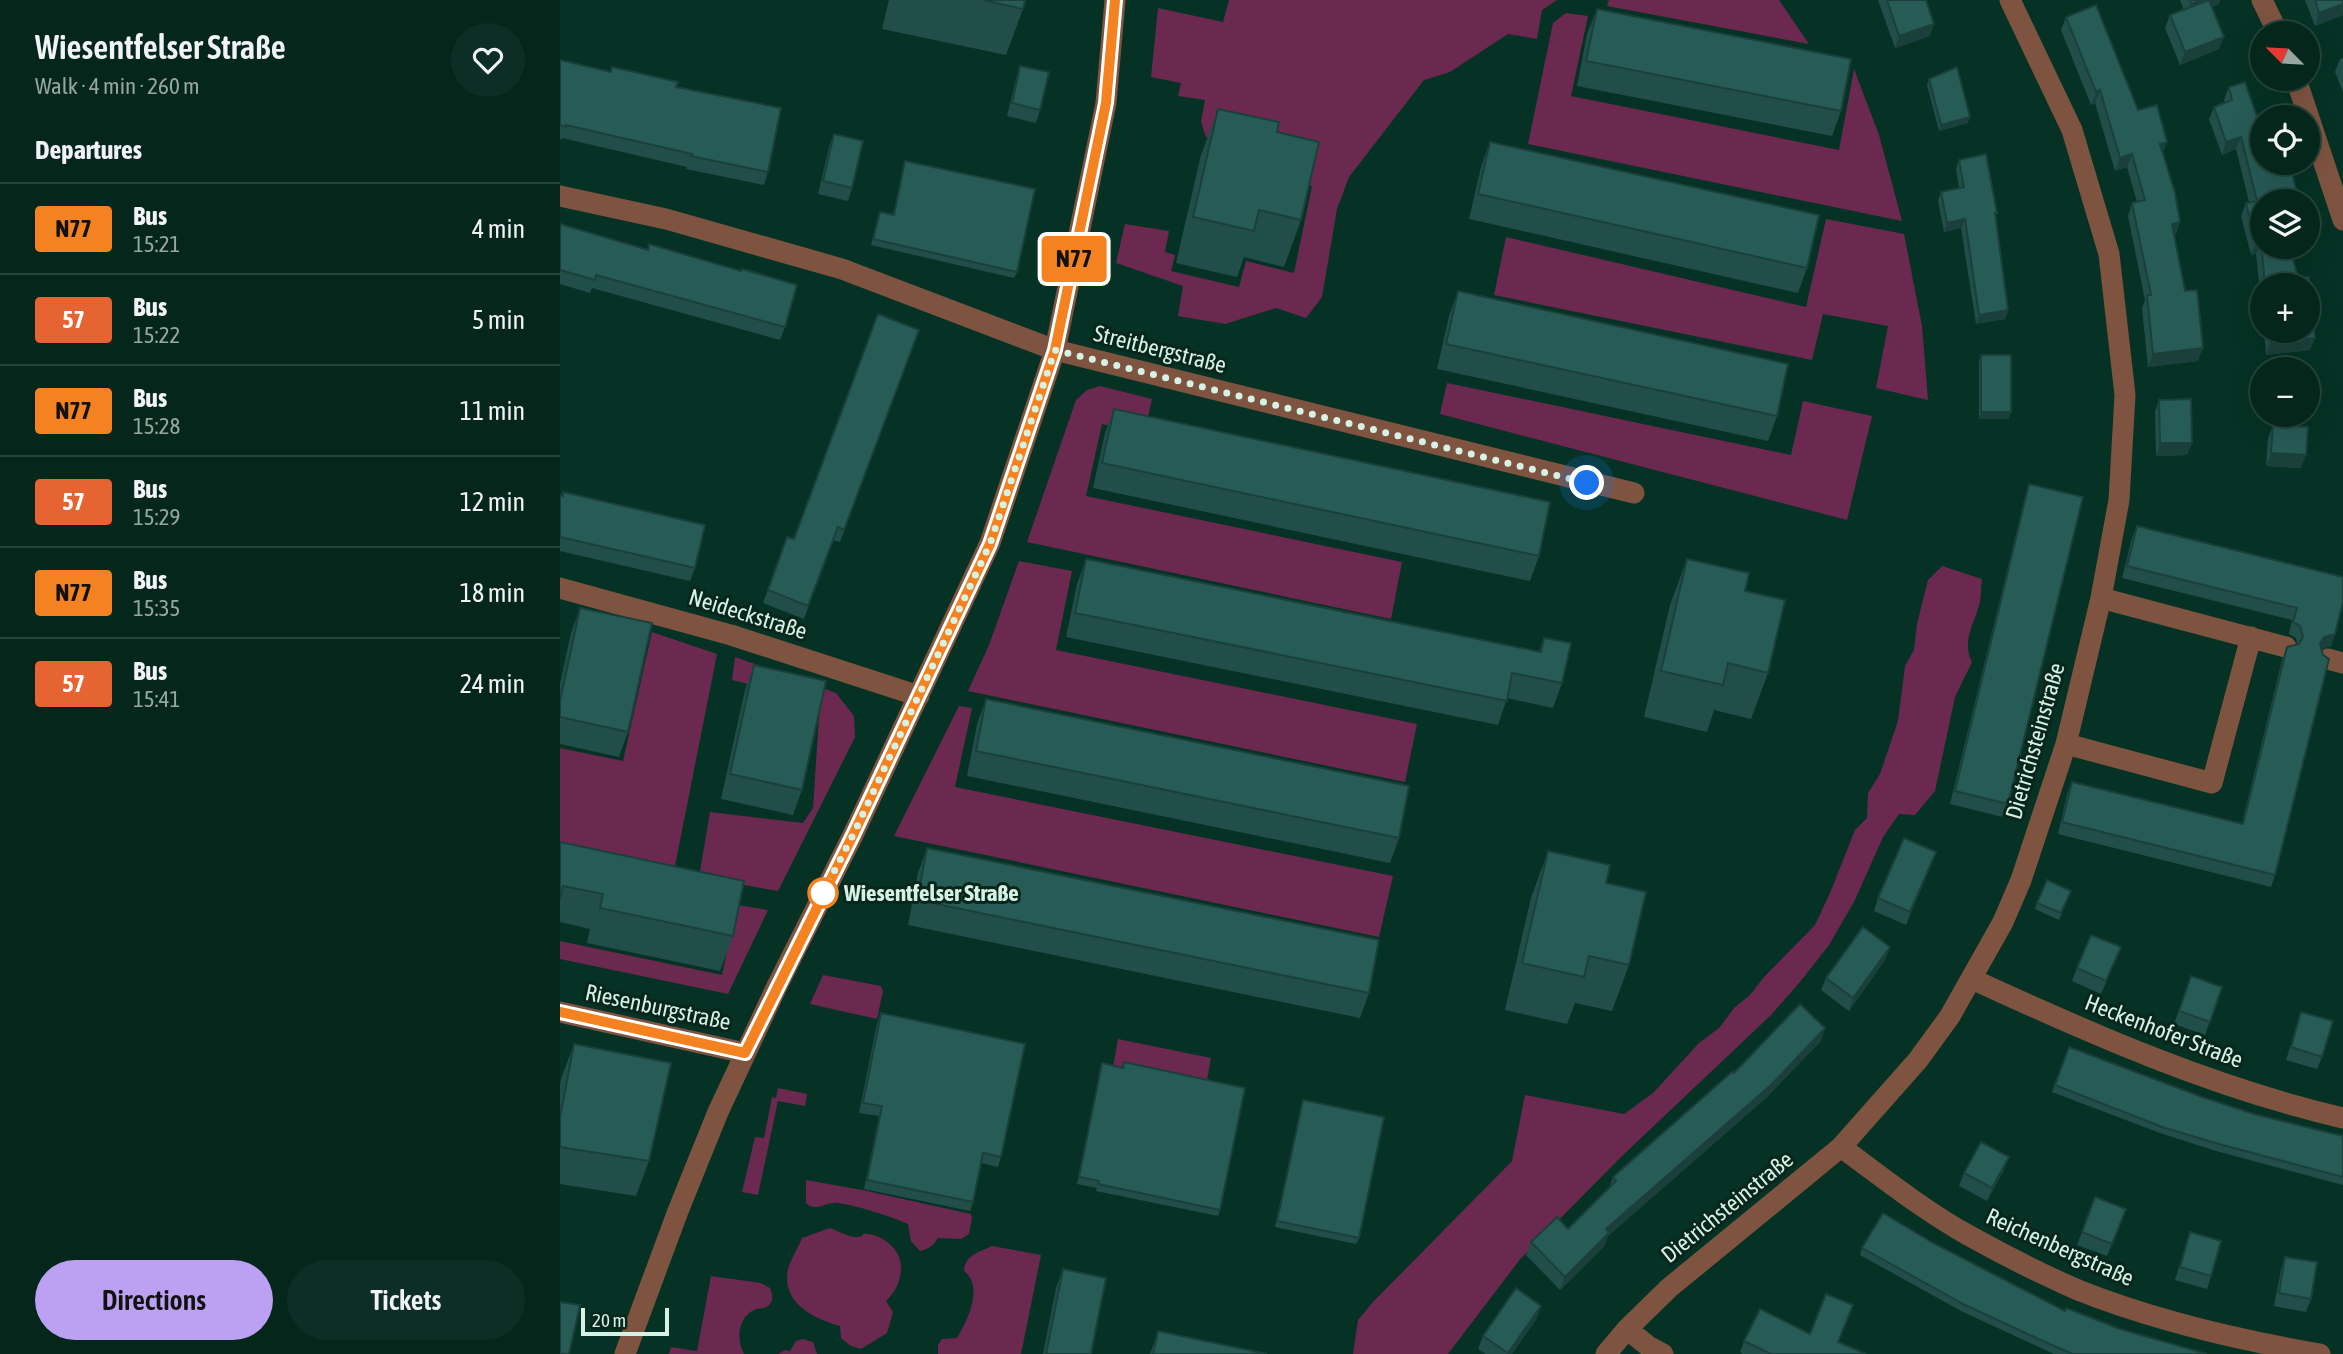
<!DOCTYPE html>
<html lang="en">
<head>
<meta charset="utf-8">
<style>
  body { margin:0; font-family:"Asap Condensed",sans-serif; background:#0d2e24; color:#f1f3f6; height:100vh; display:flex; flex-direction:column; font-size:26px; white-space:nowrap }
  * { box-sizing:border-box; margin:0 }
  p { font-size:23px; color:#97a5a3 }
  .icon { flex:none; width:38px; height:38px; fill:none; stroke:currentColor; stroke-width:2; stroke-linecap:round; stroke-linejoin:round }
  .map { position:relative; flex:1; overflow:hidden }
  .details { display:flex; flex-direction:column; background:#04261b; width:560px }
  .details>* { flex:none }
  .badge { padding:0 14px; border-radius:5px; font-size:24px; line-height:46px }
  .needle { width:46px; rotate:294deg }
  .fabs { position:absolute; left:1690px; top:21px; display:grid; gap:14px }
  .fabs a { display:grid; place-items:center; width:70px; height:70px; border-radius:50%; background:#04261b; box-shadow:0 7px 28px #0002,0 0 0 2px #25433a; font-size:35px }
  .scale { position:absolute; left:21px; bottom:18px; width:88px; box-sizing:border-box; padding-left:7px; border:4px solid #d6f2e5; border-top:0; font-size:19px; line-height:24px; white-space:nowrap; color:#d6f2e5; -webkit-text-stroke:5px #09261c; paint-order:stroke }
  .you { position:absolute; width:35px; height:35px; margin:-18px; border:5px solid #fff; border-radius:50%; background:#1a73e8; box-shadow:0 0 0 10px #1a73e833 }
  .map>.badge { position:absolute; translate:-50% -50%; box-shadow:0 0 0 4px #fff }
  h2 { padding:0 35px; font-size:26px; line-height:63px }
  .round { display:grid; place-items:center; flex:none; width:74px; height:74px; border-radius:37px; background:#0d2e24 }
  .headline { display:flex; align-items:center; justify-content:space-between; height:119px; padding:0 35px }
  h1 { font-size:33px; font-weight:600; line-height:52px }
  .primary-button { display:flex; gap:14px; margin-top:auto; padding:14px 35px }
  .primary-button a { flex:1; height:80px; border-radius:42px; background:#bca0f2; color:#111; font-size:28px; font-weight:600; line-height:80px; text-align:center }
  .primary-button a+a { background:#0d2e24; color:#f1f3f6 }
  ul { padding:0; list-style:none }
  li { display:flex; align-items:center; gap:21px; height:91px; padding:0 35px; border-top:2px solid #25433a }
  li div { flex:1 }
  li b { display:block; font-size:26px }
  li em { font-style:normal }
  li .badge { min-width:77px; font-weight:700; text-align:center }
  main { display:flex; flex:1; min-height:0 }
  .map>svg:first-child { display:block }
</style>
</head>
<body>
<main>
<section class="details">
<div class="headline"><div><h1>Wiesentfelser Straße</h1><p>Walk · 4 min · 260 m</p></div><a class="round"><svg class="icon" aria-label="heart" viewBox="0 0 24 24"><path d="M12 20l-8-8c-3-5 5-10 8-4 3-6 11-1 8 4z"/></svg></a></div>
<h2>Departures</h2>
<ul>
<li><span class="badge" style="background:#f58220;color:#111">N77</span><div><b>Bus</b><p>15:21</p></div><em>4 min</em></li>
<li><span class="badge" style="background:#e66432;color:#fff">57</span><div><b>Bus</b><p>15:22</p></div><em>5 min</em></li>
<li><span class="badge" style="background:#f58220;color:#111">N77</span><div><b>Bus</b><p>15:28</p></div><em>11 min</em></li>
<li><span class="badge" style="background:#e66432;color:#fff">57</span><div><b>Bus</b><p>15:29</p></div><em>12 min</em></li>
<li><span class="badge" style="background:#f58220;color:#111">N77</span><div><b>Bus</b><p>15:35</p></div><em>18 min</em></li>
<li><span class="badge" style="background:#e66432;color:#fff">57</span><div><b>Bus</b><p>15:41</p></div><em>24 min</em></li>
</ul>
<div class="primary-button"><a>Directions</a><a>Tickets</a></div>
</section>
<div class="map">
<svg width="1783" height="1354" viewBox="0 0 1783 1354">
  <rect width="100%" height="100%" fill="#053224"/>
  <!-- green -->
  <path fill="#6b2950" d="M669 0H997L982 10 977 39 948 34 890 72 864 80 789 177 777 209 762 297 746 318 716 308 665 324 618 316 623 286 556 263 565 224 609 231 605 252 615 255 611 271 679 287 686 261 734 273 752 186 706 176 711 151 646 137 641 122 645 100 618 96 621 83 591 77 598 8 663 22Z
    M1049 0H1219L1249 44 1047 6Z
    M1006 13 1028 16 1011 96 1279 150 1294 69 1319 135 1342 221 968 144 993 23Z
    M1266 219 1344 234 1362 326 1368 400 1316 388 1328 326 1263 314 1252 360 934 295 946 237 1246 307Z
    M887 383 1231 455 1243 401 1312 416 1287 520 880 414Z
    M540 386 592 399 584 434 542 424 526 496 842 562 831 619 467 542 516 400 527 390Z
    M459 561 512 571 496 650 857 724 845 782 408 691 429 645Z
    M1382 566 1422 579C1421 586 1421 594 1420 602 1415 622 1401 641 1412 662L1395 697 1375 791 1355 815 1339 814 1323 837 1295 900 1269 945 1240 982 1211 1015 1062 1156 961 1258 888 1354H793L798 1320 813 1302 952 1161 965 1095 1064 1114 1093 1093 1139 1043 1159 1028 1174 1008 1190 995 1204 977 1255 925 1270 893 1295 830 1307 818 1308 793 1320 774 1338 721 1345 666 1354 650 1357 624 1368 580Z
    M92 632 157 654 114 871 0 848V748L63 761Z
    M175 657 276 693 294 716 295 737 218 891 139 877 150 812 243 823 253 808 260 702 172 680Z
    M399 706 412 708 395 787 833 876 819 937 334 836Z
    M177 905 208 910 168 994 0 959V941L162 975Z
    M263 975 321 986 323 991 317 1019 250 1004Z
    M558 1039 651 1058 646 1086 553 1067Z
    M218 1088 247 1094 245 1106 218 1101 198 1195 182 1192 195 1137 204 1138 212 1097 216 1098Z
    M246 1180 302 1190 411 1214 412 1218 409 1234 401 1239 378 1238C373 1246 369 1249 360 1251L351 1241 348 1224C330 1216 298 1206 278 1203 266 1201 257 1213 246 1203Z
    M270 1228C278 1231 290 1238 297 1237 307 1237 298 1233 308 1234 324 1236 341 1250 341 1267 341 1281 336 1291 326 1301L333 1312 327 1333 301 1349 291 1346 281 1338 280 1326C254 1319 221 1303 228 1269 231 1259 238 1248 242 1238Z
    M432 1246 481 1255 461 1354H378V1345L382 1339 397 1338C408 1320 424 1286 404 1271 405 1255 419 1252 432 1246Z
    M151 1276 201 1283 210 1288C212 1294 214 1299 210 1304 205 1310 200 1307 194 1310 178 1317 176 1340 184 1354H109L111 1347 137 1351Z
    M243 1339 253 1342 257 1354H218L225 1350 230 1351 236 1341Z"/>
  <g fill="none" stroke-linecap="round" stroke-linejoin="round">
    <!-- street -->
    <path stroke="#7e5440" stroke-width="21" d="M1702 0 1718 33
      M1736 79 1783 220
      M0 196 106 219 282 269 495 350 1074 493
      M0 588 171 635 359 696
      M1541 598 1726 647
      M1768 659 1783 663
      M1506 744 1652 783 1691 637
      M1412 979C1531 1034 1654 1088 1783 1118
      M0 1012 185 1053
      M1281 1147C1322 1177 1363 1210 1408 1235 1444 1255 1481 1274 1518 1290 1596 1321 1678 1340 1760 1354
      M1067 1329 1088 1346 1103 1354
      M65 1354 118 1211 158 1112 217 986 293 835 430 543 495 350 546 103 555 0
      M1046 1354 1067 1329 1109 1288 1281 1147 1358 1060 1390 1016 1443 922 1461 880 1506 744 1541 598 1559 500 1565 395 1549 254 1512 130 1450 0"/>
  </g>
  <!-- wall -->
  <path fill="#224e4a" d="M329 0H465L463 9 446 55 322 29Z
    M1318 0H1366L1370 36 1335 48Z
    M1620 0H1660L1659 4 1652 7 1659 49 1620 65 1605 28 1610 15 1624 10Z
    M1745 0H1783V15L1755 26Z
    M1037 9 1281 111 1272 136 1017 86 1027 34Z
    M1506 17 1578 110 1603 153 1616 235H1614L1638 361 1588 367 1582 308 1585 300 1568 216 1572 203 1577 202 1567 167 1555 171 1535 103 1531 105 1501 30Z
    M1783 58V92L1775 72 1780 59Z
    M0 60 116 87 208 172 204 185 126 169 127 167 2 138 1 140 0 139Z
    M460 66 480 110 476 123 447 116 456 79Z
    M1369 79 1408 123 1379 131 1367 85Z
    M1685 82 1703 134V163H1730L1736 190 1732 201H1703V247H1730L1738 278 1749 277 1755 338 1750 350 1706 355 1704 331H1748V285H1703V320L1696 254 1691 255 1681 216 1686 203 1689 202 1676 149 1662 155 1649 119 1654 107 1665 103 1664 100 1669 87Z
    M658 109 717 132 741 220 724 267 684 257 677 277 616 263 641 155Z
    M274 134 292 188 288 201 258 194 269 147Z
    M930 142 1247 268 1238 293 909 219 921 167Z
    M1399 160 1435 218 1448 310 1445 319 1416 324 1401 228 1384 232 1378 201 1381 192 1399 188 1396 169Z
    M345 161 457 272 454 278 311 245 320 212 333 214Z
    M0 224 87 250 181 271 225 327 220 340 32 288 30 293 0 284Z
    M898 291 1217 416 1208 441 877 369 889 316Z
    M359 330 280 542 273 540 244 619 203 603 227 537 234 539Z
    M1421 355 1451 412 1448 419H1419V361Z
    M1599 400 1632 443 1627 455 1596 456 1595 412Z
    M554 409 979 556 970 581 533 488 545 433Z
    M1713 425 1741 468 1706 466 1708 438Z
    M1469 484 1448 804 1443 817 1390 804 1465 497Z
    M0 495 135 568 130 581 0 551Z
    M1577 526 1783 577 1775 634 1771 646 1761 649 1715 875 1711 887 1498 834 1507 794 1512 782 1682 823 1722 660 1727 647 1737 645 1736 638 1729 634 1732 620 1562 578 1572 538Z
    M526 559 979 652 984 638 1002 683 993 708 947 698 938 725 506 637 517 584Z
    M1127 559 1185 591 1208 673 1191 719 1154 710 1147 732 1084 717 1110 605Z
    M20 608 68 732 59 757 0 744V684L11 633Z
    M194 665 242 790 233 815 161 799 185 690Z
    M426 699 839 838 830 863 407 776 417 724Z
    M0 842 173 936 160 971 27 943 30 929 0 922Z
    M367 848 809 993 800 1018 348 925 358 873Z
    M988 851 1046 883 1069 965 1052 1011 1015 1003 1007 1024 945 1010 971 898Z
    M1371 865 1346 925 1314 911 1318 898Z
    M1511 891 1499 920 1475 909 1477 903Z
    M1330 947 1325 960 1289 1011 1261 990 1266 978Z
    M1556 960 1541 994 1512 981 1517 968Z
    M1631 976 1662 987 1645 1035 1614 1024Z
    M1741 1012 1762 1057 1757 1069 1726 1060Z
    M321 1013 441 1157 438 1167 421 1163 413 1202 410 1211 304 1189 319 1116 299 1113 317 1023Z
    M1261 1041 1206 1098 1048 1236 1044 1246 1000 1290 966 1255 971 1242 1008 1229 1049 1188 1053 1177 1174 1073Z
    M14 1044 89 1161 76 1196 0 1184V1085L1 1079Z
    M1509 1047 1642 1097 1694 1114 1783 1136V1185L1656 1151 1600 1133 1492 1092Z
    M564 1062 660 1210 658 1216 536 1191 537 1188 517 1184 540 1070 542 1063 562 1067Z
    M743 1100 799 1238 796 1244 715 1227 741 1106Z
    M1444 1170 1427 1201 1399 1186 1404 1173Z
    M1535 1197 1566 1209 1547 1256 1517 1245Z
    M1630 1232 1651 1276 1647 1289 1615 1280Z
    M1373 1243 1505 1311 1560 1329 1647 1354H1494L1403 1312 1300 1255 1302 1248Z
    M1725 1257 1751 1299 1746 1312 1714 1306 1721 1270Z
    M503 1269 531 1354H483L496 1288Z
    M977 1318 952 1354H926L918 1349 923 1336Z
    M598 1331 707 1354H590Z
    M1250 1334 1278 1342 1306 1354H1183L1180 1352 1184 1341Z"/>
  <!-- shaded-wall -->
  <path fill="#1b403c" d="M1642 0H1660L1659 4 1627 17 1631 4Z
    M1783 4V15L1755 26 1759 13Z
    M1374 24 1370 36 1335 48 1339 36Z
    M1664 37 1659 49 1620 65 1625 52Z
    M1540 90 1535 103 1531 105 1536 92Z
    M1410 117 1408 123 1379 131 1381 125Z
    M1681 137 1676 149 1662 155 1666 142Z
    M1607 142 1602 155 1600 144Z
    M1572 154 1567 167 1555 171 1560 158Z
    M1736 190 1732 201H1719L1721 194Z
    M1405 219 1401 228 1384 232 1387 223Z
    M1620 222 1616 235 1607 237 1612 224Z
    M1701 241 1696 254 1691 255 1696 243Z
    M1448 310 1445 319 1416 324 1419 315Z
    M1755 338 1750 350 1706 355 1711 342Z
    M1643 348 1638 361 1588 367 1593 354Z
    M1421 412H1451L1448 419H1419Z
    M1600 443H1632L1627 455 1596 456Z
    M1711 453 1746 455 1741 468 1706 466Z
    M1775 634 1771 646 1759 649 1760 644 1764 637Z
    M1376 852 1371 865 1346 925 1350 912Z
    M1330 947 1325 960 1289 1011 1293 998Z
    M1265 1028 1261 1041 1206 1098 1048 1236 1044 1246 1000 1290 1005 1277 1046 1229Z
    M1449 1157 1444 1170 1427 1201 1432 1188Z
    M981 1306 977 1318 952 1354H948Z"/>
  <!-- building -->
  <path fill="#275b56" stroke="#1b403c" stroke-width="2" d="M423 0H465L463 9Z
    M1327 0H1366L1374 24 1339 36Z
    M1630 0H1642L1631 4Z
    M1649 0 1664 37 1625 52 1610 15Z
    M1755 0H1783V4L1759 13Z
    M1536 5 1578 110 1597 105 1607 142 1600 144 1615 193 1620 222 1612 224 1625 291 1637 290 1643 348 1593 354 1587 295H1591L1572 203 1585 200 1572 154 1560 158 1540 90 1536 92 1506 17Z
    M1037 9 1291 59 1281 111 1026 61Z
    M0 60 51 72 52 67 118 82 116 87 221 108 208 172 131 156 132 154 6 125V127L0 125Z
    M460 66 489 72 480 110 452 103Z
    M1397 67 1410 117 1381 125 1369 79Z
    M1685 82 1703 134V163H1730L1736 190 1721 194 1723 201H1703V247H1730L1738 278 1749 277 1755 338 1711 342 1710 331H1748V285H1705L1701 241 1696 243 1686 203 1697 201 1681 137 1666 142 1654 107 1672 100 1669 87Z
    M658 109 719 122 717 132 759 142 741 220 699 210 694 231 633 217Z
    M274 134 303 141 292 188 263 181Z
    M930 142 1259 215 1247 268 918 194Z
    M1426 154 1437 213H1435L1448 310 1419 315 1405 219 1387 223 1381 192 1404 187 1399 160Z
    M345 161 475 189 457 272 313 239 320 212 334 215Z
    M0 224 88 250 89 244 181 271 182 269 237 285 225 327 36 275 35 280 0 270Z
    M898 291 1228 364 1217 416 886 344Z
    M318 314 359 330 284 530 278 527 248 606 208 590 227 537 234 539Z
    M1421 355H1451V412H1421Z
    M1631 399 1632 443H1600L1599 400Z
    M554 409 990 502 979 556 542 463Z
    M1713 425 1748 427 1746 455 1711 453Z
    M1469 484 1523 497 1448 804 1395 791Z
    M3 492 145 525 135 568 0 537V495L3 496Z
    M1577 526 1783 577V602L1775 634 1764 637 1760 644 1763 655 1769 659 1715 875 1502 822 1512 782 1683 824 1727 647 1739 644 1743 637 1740 626 1733 622 1737 608 1567 566Z
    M526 559 981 652 984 638 1011 643 1002 683 952 673 947 701 515 613Z
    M1127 559 1189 573 1185 591 1225 600 1208 673 1168 663 1163 685 1101 671Z
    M20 608 92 623 68 732 0 717V701Z
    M194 665 266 681 242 790 170 774Z
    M426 699 849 786 839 838 416 751Z
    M1344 838 1376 852 1350 912 1318 898Z
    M0 842 184 881 173 936 40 908 43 894 3 886 0 900Z
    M367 848 819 940 809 993 357 900Z
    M988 851 1050 865 1046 883 1086 892 1069 965 1029 956 1024 977 962 963Z
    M1487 880 1511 891 1501 913 1477 903Z
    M1303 927 1330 947 1293 998 1266 978Z
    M1531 935 1561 947 1546 981 1517 968Z
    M1631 976 1662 987 1650 1022 1619 1011Z
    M1240 1004 1265 1028 1211 1085 1046 1229 1049 1233 1005 1277 971 1242 997 1217 1008 1229 1056 1181 1053 1177 1173 1071 1174 1073Z
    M1741 1012 1773 1021 1762 1057 1731 1047Z
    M321 1013 465 1044 441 1157 423 1153 413 1202 307 1180 322 1106 303 1103Z
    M14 1044 111 1063 89 1161 0 1147V1117Z
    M1509 1047 1642 1097 1694 1114 1783 1136V1177L1659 1144 1602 1127 1495 1085Z
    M564 1062 685 1088 660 1210 538 1184 539 1181 519 1177 542 1063 563 1068Z
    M743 1100 824 1117 799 1238 717 1221Z
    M1421 1142 1449 1157 1432 1188 1404 1173Z
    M1535 1197 1566 1209 1552 1244 1522 1232Z
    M1323 1213 1373 1243 1505 1311 1506 1308 1560 1329 1647 1354H1513L1496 1347 1405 1305 1302 1248Z
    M1630 1232 1661 1241 1651 1276 1620 1267Z
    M1725 1257 1757 1262 1751 1299 1719 1293Z
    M503 1269 546 1278 531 1354H486Z
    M956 1288 981 1306 948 1353 923 1336Z
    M1266 1294 1293 1305 1278 1342 1306 1354H1211L1184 1341 1200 1309 1250 1334Z
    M0 1302 20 1305 9 1354H0Z
    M598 1331 707 1354H593Z"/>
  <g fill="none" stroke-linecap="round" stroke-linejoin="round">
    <!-- line casing -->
    <g stroke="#fff" stroke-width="16">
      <path id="line" d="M0 1012 185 1053 293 835 430 544 495 350 546 103 555 0"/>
    </g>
    <!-- line -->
    <use href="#line" stroke="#f58220" stroke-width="10"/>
    <!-- walk -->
    <path stroke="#d6f2e5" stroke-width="7" stroke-dasharray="0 12.6" d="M263 893 293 835 430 544 495 350 1027 483"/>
  </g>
  <!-- markers -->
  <circle fill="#fff" stroke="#f58220" stroke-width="3.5" cx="263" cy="893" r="14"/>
  <g text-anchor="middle" stroke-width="6" stroke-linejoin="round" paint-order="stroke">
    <!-- street labels -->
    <g font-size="23" fill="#d6f2e5" stroke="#09261c">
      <text transform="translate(600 349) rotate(14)" y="8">Streitbergstraße</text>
      <text transform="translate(188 614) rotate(17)" y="8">Neideckstraße</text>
      <text transform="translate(1475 741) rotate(-74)" y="8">Dietrichsteinstraße</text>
      <text transform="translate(98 1007) rotate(12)" y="8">Riesenburgstraße</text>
      <text transform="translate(1604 1031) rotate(21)" y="8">Heckenhofer Straße</text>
      <text transform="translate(1167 1207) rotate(-39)" y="8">Dietrichsteinstraße</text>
      <text transform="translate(1500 1247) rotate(24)" y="8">Reichenbergstraße</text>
    </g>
    <!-- stop labels -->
    <g font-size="23" font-weight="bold" fill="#d6f2e5" stroke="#09261c" text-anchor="start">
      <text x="284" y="901">Wiesentfelser Straße</text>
    </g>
  </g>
</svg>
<div class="fabs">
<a><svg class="needle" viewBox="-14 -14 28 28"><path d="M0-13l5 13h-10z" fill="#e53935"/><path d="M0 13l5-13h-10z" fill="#97a5a3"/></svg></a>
<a><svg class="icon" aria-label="locate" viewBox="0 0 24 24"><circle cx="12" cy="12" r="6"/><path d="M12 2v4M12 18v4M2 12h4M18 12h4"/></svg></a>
<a><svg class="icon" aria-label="layers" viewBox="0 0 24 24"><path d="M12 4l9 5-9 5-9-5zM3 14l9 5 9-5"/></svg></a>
<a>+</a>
<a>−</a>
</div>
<div class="scale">20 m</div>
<div class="you" style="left:1027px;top:483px"></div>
<b class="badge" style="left:514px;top:259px;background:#f58220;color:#111">N77</b>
</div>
</main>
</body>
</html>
